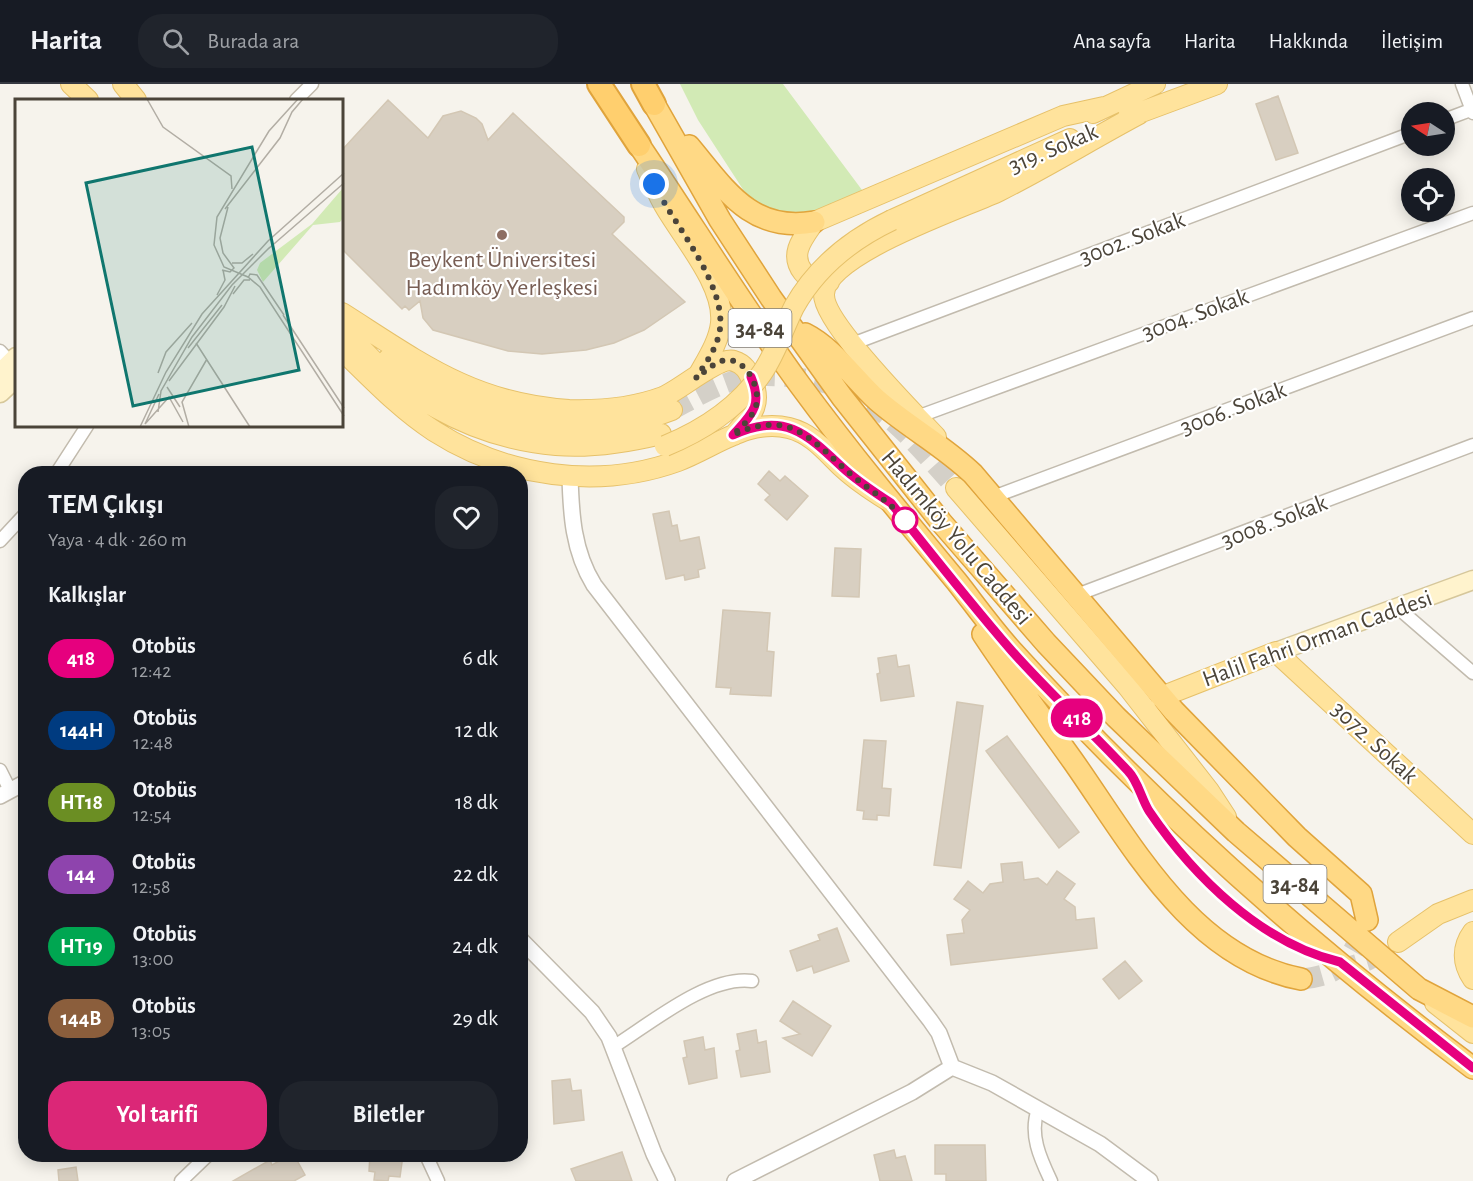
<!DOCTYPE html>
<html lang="tr">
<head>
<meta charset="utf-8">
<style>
  body { margin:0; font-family:"Alegreya Sans",sans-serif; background:#20242c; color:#f1f3f6; height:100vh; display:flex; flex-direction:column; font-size:22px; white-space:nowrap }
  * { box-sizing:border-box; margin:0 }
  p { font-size:20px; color:#9ea1a6 }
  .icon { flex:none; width:33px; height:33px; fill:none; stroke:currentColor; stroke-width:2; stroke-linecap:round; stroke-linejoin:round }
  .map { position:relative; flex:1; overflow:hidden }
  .panel { position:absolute; left:18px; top:382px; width:510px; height:696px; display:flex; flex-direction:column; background:#171b24; border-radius:24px; box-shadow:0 3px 15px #0003 }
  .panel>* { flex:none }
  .badge { padding:0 12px; border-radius:20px; font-size:21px; line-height:39px }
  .needle { width:39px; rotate:282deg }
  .tools { position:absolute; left:1401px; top:18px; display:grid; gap:12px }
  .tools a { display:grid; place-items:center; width:54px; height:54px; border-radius:50%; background:#171b24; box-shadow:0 3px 15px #0003; font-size:30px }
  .you { position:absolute; width:30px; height:30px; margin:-15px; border:4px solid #fff; border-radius:50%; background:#1a73e8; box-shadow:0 0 0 9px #1a73e833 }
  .map>.badge { position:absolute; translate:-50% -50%; box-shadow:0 0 0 3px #fff }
  h2 { padding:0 30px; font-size:22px; line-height:54px }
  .round { display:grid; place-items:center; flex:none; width:63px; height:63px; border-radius:24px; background:#20242c }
  .headline { display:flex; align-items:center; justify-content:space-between; height:102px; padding:0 30px }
  h1 { font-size:28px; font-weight:600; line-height:45px }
  .button { display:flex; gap:12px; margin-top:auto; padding:12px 30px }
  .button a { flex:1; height:69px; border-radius:24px; background:#db2777; color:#fff; font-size:24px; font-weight:600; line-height:69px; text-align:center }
  .button a+a { background:#20242c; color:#f1f3f6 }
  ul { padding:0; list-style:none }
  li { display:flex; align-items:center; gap:18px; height:72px; padding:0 30px }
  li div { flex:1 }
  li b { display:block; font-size:22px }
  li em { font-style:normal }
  li .badge { min-width:66px; font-weight:700; text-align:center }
  header { display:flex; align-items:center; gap:36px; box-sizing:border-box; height:84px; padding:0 30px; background:#171b24; border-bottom:2px solid #363941 }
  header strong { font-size:28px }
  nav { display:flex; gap:33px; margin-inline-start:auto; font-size:21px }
  .search { width:420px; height:54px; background:#20242c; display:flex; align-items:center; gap:15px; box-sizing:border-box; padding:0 21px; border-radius:24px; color:#9ea1a6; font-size:22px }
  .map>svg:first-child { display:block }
</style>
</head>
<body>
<header>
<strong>Harita</strong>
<div class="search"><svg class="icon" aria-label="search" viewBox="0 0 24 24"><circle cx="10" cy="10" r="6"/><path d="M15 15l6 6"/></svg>Burada ara</div>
<nav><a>Ana sayfa</a><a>Harita</a><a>Hakkında</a><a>İletişim</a></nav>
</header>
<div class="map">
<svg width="1473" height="1097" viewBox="0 0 1473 1097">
  <rect width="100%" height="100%" fill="#f6f3ec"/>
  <!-- green -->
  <path fill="#d2eab5" d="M680 0H783L865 110C819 128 785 148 744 107L698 36Z"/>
  <!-- building -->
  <path fill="#d8cfc1" stroke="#d3c7b4" stroke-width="1.5" d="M1278 12 1298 69 1276 76 1256 20Z
    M388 16 428 54 443 32 461 27 476 34 482 40 488 56 513 29 624 133V138L612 150 685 218 644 246 614 259 586 266 542 270 508 267 433 246 423 234 420 217 409 226 405 222 402 225 342 165V66Z
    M769 387 780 397 785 392 808 412 787 436 765 416 770 411 758 400Z
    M669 427 672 442 677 441 680 457 699 453 705 484 698 486 699 493 685 496 684 491 666 495 653 430Z
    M835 464 861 465 859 513 832 512Z
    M723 526 770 529 767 567 774 568 771 612 730 610 731 604 716 603Z
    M896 571 898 583 909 581 914 612 881 617 877 590 880 589 878 574Z
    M957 618 983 622 961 784 934 781Z
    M1007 652 1079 748 1059 764 986 667Z
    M864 656 886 657 882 704 891 705 889 732 877 731V736L863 735 864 727 857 726Z
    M1022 778 1024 796 1038 794 1047 801 1057 787 1075 800 1064 815 1075 823 1076 836 1094 834 1097 864 951 881 947 851 964 849 962 836 970 826 954 815 968 797 983 809 990 800 1003 798 1001 780Z
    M837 844 849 877 814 889 812 882 797 887 790 867 820 856 818 851Z
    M1125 877 1142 897 1119 915 1103 895Z
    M793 917 831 942 812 972 783 954 800 950 780 937Z
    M756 946 758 959 766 957 770 988 741 993 736 967 740 966 737 950Z
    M703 953 705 966 714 964 717 994 689 1000 683 974 687 973 684 957Z
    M570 995 572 1007 581 1006 584 1036 554 1040 552 997Z
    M935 1061H985L986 1097H946V1090H935Z
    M894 1066 896 1074 905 1072 912 1097H880L874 1071Z
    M622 1068 632 1097H576L571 1085Z
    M290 1071H294L305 1091 294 1097H233L270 1076 272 1081Z
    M370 1071H403L400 1093 389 1092 388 1097 374 1096 375 1088 369 1087Z
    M76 1083 78 1097H59L58 1086Z"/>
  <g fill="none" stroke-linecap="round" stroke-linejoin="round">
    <!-- primary-tunnel -->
    <path stroke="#d4d0c8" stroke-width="20" stroke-dasharray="20 10" stroke-linecap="butt" d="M672 326C695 314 719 299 744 294 758 291 775 292 790 293 870 299 905 349 956 404
      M1338 886 1367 877 1391 864"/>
    <!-- trunk-tunnel -->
    <path stroke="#d4d0c8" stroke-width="21" stroke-dasharray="21 10" stroke-linecap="butt" d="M1301 895C1343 891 1351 876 1366 839"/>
    <!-- minor casing -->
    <g stroke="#c2bbae" stroke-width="15">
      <path id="minor" d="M1462 0 1473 29
        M296 16 312 0
        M1444 36 1473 25
        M852 260 1412 49
        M0 267 11 279
        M917 333 1473 129
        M56 390 87 342
        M993 413 1473 234
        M0 457 26 429
        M1074 512 1473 361
        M1398 524 1473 589
        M0 686 10 706
        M613 963C650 940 708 891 752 897
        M1038 1025C1029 1050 1040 1074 1051 1097
        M426 1071 438 1097
        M181 1097 208 1071"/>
    </g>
    <!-- tertiary casing -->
    <g stroke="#c2bbae" stroke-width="18">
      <path id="tertiary" d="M570 392C571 430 573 467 594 501L930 936 939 949 952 983
        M0 712 26 698
        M520 855 592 928 609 953 654 1070 667 1097
        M952 983 992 999 1100 1060 1150 1097
        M735 1097 912 1008 952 983"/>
    </g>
    <!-- secondary casing -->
    <g stroke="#d6c79b" stroke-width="21">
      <path id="secondary" d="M0 289 16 273
        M0 309 16 294
        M1276 568 1473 496"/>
    </g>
    <!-- primary casing -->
    <g stroke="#e6c16a" stroke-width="22">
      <path id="primary" d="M71 0 88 16
        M123 0 136 16
        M1093 29 1155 0
        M1128 33 1217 0
        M647 85C652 96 657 108 663 119 681 152 725 200 721 239 719 257 708 274 699 290
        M892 136 1070 55
        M829 198C818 198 810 197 803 188 789 170 803 154 814 138L1063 32 1104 23
        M342 229C419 278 473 320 569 326 601 327 633 324 663 313 680 306 719 272 734 277 744 280 748 287 752 296 763 322 750 332 734 351
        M342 241C393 309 471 354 556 361 590 364 628 358 661 350
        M342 266C371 294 400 325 434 347 506 393 598 406 678 377 715 363 748 334 789 344 813 350 826 368 843 384 856 396 871 406 887 416
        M388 275C480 337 563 368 672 326
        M936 353C914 329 824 240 824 211 823 170 966 123 999 107 1047 83 1092 55 1139 30
        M956 404 1128 603 1209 707 1226 733
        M1161 613 1276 568 1473 750
        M1473 848C1462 863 1462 879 1473 895
        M1398 858 1438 830 1473 816
        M1435 919 1473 949"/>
    </g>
    <!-- trunk casing -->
    <g stroke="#e0a43c" stroke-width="24">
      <path id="trunk" d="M654 20 720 136 771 214 842 313 941 438 1046 559 1116 633 1236 748 1419 905 1473 933
        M639 61C693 141 743 223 800 301 850 369 903 433 957 498 975 521 992 545 1012 567 1151 720 1308 861 1473 984
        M689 62C725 105 751 149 814 138
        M805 250C833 264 854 295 877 316 908 343 944 362 973 390L1174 627 1297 753 1361 810 1367 836
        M983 550C1012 594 1043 635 1073 677 1132 761 1192 874 1301 895"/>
    </g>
    <!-- motorway casing -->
    <g stroke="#e0a43c" stroke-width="26">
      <path id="motorway" d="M599 0 639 61
        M643 0 654 20"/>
    </g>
    <!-- minor -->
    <use href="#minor" stroke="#fff" stroke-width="12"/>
    <!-- tertiary -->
    <use href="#tertiary" stroke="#fff" stroke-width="15"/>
    <!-- secondary -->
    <use href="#secondary" stroke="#fff3cd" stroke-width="18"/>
    <!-- primary -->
    <use href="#primary" stroke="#ffe39c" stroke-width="20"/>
    <!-- trunk -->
    <use href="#trunk" stroke="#ffd985" stroke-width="21"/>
    <!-- motorway -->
    <use href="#motorway" stroke="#ffcf6e" stroke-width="22"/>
    <!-- primary-bridge casing -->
    <g stroke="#e6c16a" stroke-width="22" stroke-linecap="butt">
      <path id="primary-bridge" d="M665 362C704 346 738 324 762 289 776 269 783 245 794 223 816 184 852 155 892 136"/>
    </g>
    <!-- primary-bridge -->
    <use href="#primary-bridge" stroke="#ffe39c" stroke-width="20"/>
  </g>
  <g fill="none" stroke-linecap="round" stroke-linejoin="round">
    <!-- line casing -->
    <g stroke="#fff" stroke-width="14">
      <path id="line" d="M751 293C763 322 752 330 733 351 784 327 807 350 842 383 857 397 874 408 891 419 930 468 970 519 1011 566 1048 608 1090 646 1128 687 1138 697 1141 714 1149 727 1194 793 1261 859 1340 878L1473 984"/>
    </g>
    <!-- line -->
    <use href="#line" stroke="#e6007e" stroke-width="9"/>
    <!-- walk -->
    <path stroke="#4b4439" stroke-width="6" stroke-dasharray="0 10.8" d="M654 100C674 142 733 207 718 254 714 268 704 282 696 294 705 288 716 276 728 276 747 276 761 305 756 322 753 333 741 343 733 351 792 323 812 358 853 392 871 407 890 418 905 436"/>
  </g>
  <!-- markers -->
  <circle fill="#8d6e63" stroke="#fff" stroke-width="2" cx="502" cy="151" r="6"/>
  <circle fill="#fff" stroke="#e6007e" stroke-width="3" cx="905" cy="436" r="12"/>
  <g text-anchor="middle" stroke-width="4.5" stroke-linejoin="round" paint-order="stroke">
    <!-- shield labels -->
    <g fill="#fff" stroke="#817c74" stroke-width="1.5">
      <rect x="728.5" y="225" width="63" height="38" rx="4.5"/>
      <rect x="1263.5" y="781" width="63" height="38" rx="4.5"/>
    </g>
    <g font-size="22" font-weight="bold" fill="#4b4439">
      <text x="760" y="252">34-84</text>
      <text x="1295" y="808">34-84</text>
    </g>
    <!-- street labels -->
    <g font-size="24" fill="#4b4439" stroke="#fff">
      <text transform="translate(1053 64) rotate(-23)" y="8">319. Sokak</text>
      <text transform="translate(1132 154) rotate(-21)" y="8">3002. Sokak</text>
      <text transform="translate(1195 230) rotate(-20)" y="8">3004. Sokak</text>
      <text transform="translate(1233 324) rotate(-21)" y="8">3006. Sokak</text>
      <text transform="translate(1274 437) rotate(-21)" y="8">3008. Sokak</text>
      <text transform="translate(957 453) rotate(50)" y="8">Hadımköy Yolu Caddesi</text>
      <text transform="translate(1317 554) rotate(-20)" y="8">Halil Fahri Orman Caddesi</text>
      <text transform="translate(1375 658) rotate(43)" y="8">3072. Sokak</text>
    </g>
    <!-- education labels -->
    <g font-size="24" fill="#785e54" stroke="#fff">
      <text x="502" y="183">Beykent Üniversitesi<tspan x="502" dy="28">Hadımköy Yerleşkesi</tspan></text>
    </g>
  </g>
  <!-- overview -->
  <g transform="translate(15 15)">
    <rect width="328" height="328" fill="#f6f3ec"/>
    <path d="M328 89V119L325 123 298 126 248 183 242 171 245 164 297 125Z" fill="#d2eab5"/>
    <path fill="none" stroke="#b2ada4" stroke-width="1.5" d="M132 0 148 28 216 77 217 90M283 0 254 32 202 118 199 146 209 168 233 178 245 188 329 317M210 110 265 39 277 13 288 0M252 151 329 84M217 164H227L238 155M207 171 215 173 219 169 208 154 205 139 213 108M233 179 235 175 242 176 269 216M218 195 229 181H235M202 196 210 181 208 171M268 216 329 309M181 244 235 328M173 249 207 206M143 274 151 253 177 224M154 282 209 208 220 187M152 288 165 308M143 313 146 292 177 238 217 186 255 148M130 325 154 298 168 323M130 325 144 295M125 328 151 273 187 215 253 142 329 74M174 328 167 303 192 260"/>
    <path fill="#0f766e" fill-opacity="0.15" stroke="#0f766e" stroke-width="3" d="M237 48 284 271 118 307 71 84Z"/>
    <rect width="328" height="328" fill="none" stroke="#4b4439" stroke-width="3"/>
  </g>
</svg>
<div class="tools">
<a><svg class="needle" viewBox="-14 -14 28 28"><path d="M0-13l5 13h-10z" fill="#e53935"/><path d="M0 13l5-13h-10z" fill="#9ea1a6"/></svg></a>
<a><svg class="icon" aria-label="locate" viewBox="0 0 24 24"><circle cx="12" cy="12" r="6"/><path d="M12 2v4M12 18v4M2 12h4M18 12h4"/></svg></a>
</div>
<div class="you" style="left:654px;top:100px"></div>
<b class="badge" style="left:1077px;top:634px;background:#e6007e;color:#fff">418</b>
<section class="panel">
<div class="headline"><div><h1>TEM Çıkışı</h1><p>Yaya · 4 dk · 260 m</p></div><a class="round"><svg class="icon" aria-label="heart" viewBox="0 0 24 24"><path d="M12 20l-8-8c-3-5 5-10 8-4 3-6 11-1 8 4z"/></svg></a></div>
<h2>Kalkışlar</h2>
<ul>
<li><span class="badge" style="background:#e6007e;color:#fff">418</span><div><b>Otobüs</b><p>12:42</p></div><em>6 dk</em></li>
<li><span class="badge" style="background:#003b80;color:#fff">144H</span><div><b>Otobüs</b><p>12:48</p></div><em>12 dk</em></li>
<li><span class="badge" style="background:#6b8e23;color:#fff">HT18</span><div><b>Otobüs</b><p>12:54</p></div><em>18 dk</em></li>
<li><span class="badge" style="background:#8e44ad;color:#fff">144</span><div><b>Otobüs</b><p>12:58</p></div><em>22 dk</em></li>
<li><span class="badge" style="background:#00a651;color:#fff">HT19</span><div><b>Otobüs</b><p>13:00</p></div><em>24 dk</em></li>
<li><span class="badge" style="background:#8b5e3c;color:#fff">144B</span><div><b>Otobüs</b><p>13:05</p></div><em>29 dk</em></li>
</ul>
<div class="button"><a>Yol tarifi</a><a>Biletler</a></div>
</section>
</div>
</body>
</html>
